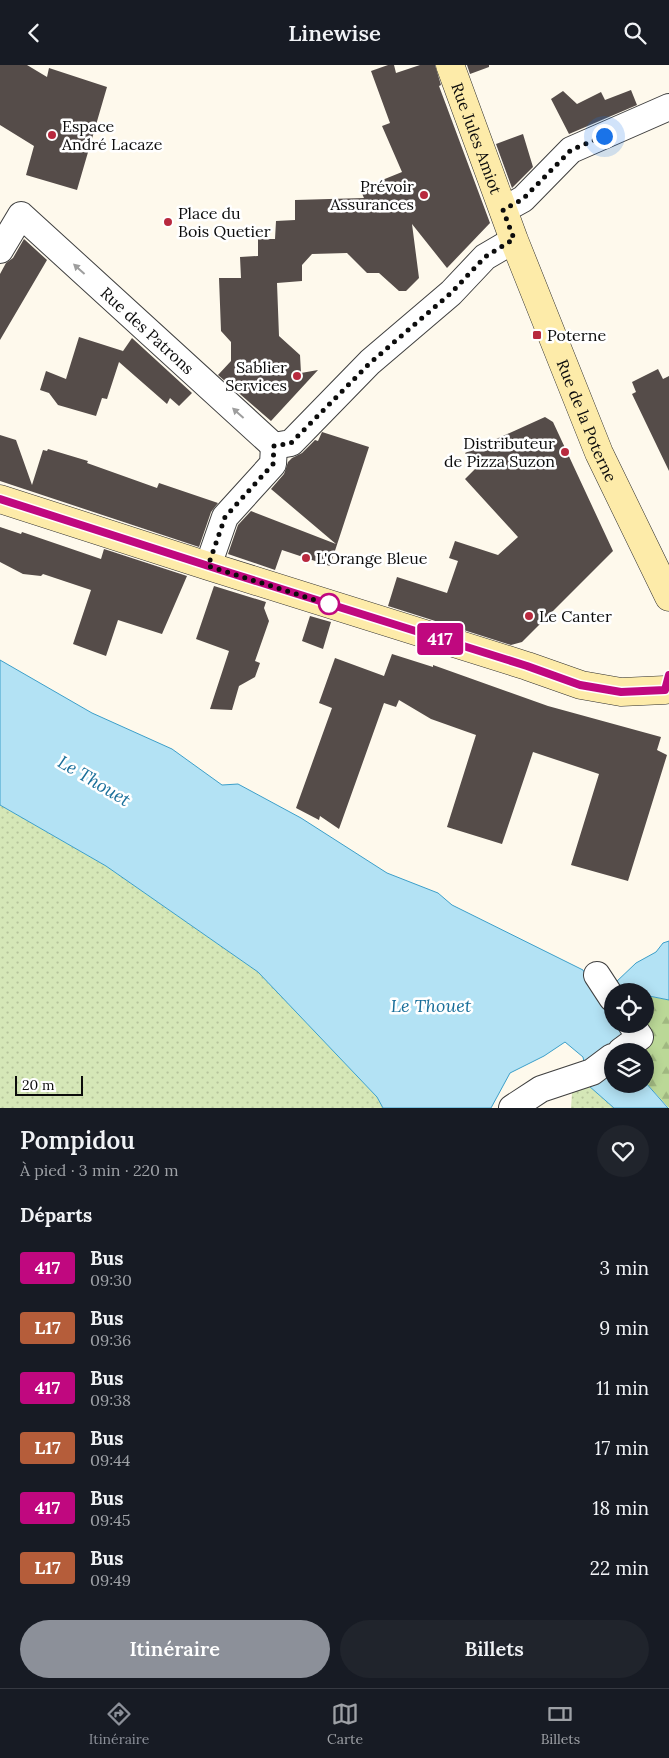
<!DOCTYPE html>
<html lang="fr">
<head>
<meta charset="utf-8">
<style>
  body { margin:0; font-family:Lora,serif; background:#20242c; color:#f1f3f6; height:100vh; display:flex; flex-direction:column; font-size:19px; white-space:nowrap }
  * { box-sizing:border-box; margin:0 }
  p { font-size:16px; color:#9ea1a6 }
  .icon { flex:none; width:28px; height:28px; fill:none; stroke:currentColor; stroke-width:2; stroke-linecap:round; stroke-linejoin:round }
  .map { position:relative; height:1043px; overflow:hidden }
  .drawer { display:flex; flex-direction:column; background:#171b24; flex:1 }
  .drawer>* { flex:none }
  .badge { padding:0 10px; border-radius:4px; font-size:18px; line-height:32px }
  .buttons { position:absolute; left:604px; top:918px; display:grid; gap:10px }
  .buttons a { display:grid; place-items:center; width:50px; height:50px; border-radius:50%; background:#171b24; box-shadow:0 2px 12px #0003; font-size:25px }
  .scale { position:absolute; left:15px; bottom:12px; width:68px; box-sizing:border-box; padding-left:5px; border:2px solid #0c0c0c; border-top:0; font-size:14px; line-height:18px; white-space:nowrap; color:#0c0c0c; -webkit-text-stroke:4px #fff; paint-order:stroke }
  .you { position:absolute; width:25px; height:25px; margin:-12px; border:4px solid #fff; border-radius:50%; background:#1a73e8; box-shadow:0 0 0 8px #1a73e833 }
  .map>.badge { position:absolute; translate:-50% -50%; box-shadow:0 0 0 2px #fff }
  h2 { padding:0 20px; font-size:19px; line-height:45px }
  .round { display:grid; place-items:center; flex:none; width:52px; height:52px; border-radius:26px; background:#20242c }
  .summary { display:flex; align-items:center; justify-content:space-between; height:85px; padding:0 20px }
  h1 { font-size:24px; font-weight:600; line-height:38px }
  .button { display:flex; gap:10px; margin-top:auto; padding:10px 20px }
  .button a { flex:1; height:58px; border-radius:30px; background:#8c9099; color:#fff; font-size:20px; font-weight:600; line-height:58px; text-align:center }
  .button a+a { background:#20242c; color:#f1f3f6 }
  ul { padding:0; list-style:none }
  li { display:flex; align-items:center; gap:15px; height:60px; padding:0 20px }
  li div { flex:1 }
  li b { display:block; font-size:19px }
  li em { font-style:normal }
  li .badge { min-width:55px; font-weight:700; text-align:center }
  header { display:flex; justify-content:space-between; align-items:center; height:65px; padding:0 20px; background:#171b24; font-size:22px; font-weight:600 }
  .dock { display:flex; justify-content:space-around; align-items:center; height:70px; border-top:1px solid #363941; background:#171b24; font-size:14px; color:#9ea1a6 }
  .dock a { display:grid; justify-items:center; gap:2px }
  .dock .active { color:#8c9099 }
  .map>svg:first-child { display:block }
</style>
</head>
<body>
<header><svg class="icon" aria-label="back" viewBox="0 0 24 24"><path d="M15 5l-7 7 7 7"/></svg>Linewise<svg class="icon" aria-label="search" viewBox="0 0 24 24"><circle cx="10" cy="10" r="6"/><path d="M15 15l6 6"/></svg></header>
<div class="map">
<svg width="669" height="1043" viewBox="0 0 669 1043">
  <defs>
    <pattern id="grass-dots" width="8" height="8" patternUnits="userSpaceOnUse" patternTransform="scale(1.25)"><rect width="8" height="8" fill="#d5e7b7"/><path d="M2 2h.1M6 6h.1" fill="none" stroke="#b6c59c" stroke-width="1.8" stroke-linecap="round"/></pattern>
    <pattern id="forest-firs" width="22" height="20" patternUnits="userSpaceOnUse" patternTransform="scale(1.25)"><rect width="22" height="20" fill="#bbd897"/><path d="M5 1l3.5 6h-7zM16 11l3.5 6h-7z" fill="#a0b881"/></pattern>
  </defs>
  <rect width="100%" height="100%" fill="#fef9ec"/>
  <!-- grass -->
  <path fill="url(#grass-dots)" d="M0 740 106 801 258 907 377 1032 383 1043H0Z
    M589 1021 614 1043H571L572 1028Z"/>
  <!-- forest -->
  <path fill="url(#forest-firs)" d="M648 931 669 935V1043L645 1017V986H617L611 980 631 959H645V934Z"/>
  <!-- water -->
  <path fill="#b3e2f4" stroke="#3c9fc9" d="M0 595 92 648 172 684 222 720 238 719 301 753 387 808 438 828 452 840 583 905 589 916 615 918 636 898 656 887 663 878 669 876V935L649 931 645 934V926H612V959H631L611 980 612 1019H645V1017L668 1043H614L589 1021 583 992 565 977 544 991 510 1008 491 1043H383L377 1032 258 907 106 801 0 740Z"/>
  <!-- building -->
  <path fill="#554c49" d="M0 0H27L47 12 49 3 107 22 77 125 26 110 34 81 0 60Z
    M388 0H394L396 8 420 0H435L441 20 439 21 490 158 447 203 412 159 419 213 406 226H399L379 208H367L347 188 312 189 302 200V216L277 218 279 271 300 290 301 308 318 305 271 356 218 310 231 296V277L221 266 219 213H241L240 192 258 191V174H275L276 156 295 155V135L364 133 360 124 402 107 382 61 390 58 371 6Z
    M467 0H489V2L470 9Z
    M631 25 637 40 569 69 551 34 563 26 577 39 601 27 605 35Z
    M523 69 533 102 512 123 496 79Z
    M24 174 47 195 0 275V209L6 198 13 193Z
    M79 272 123 286 121 289 132 273 192 328 179 341 170 333 167 339 119 297 107 334 102 333 96 351 58 340 49 328 40 325 46 306 66 314Z
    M658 304 663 314 669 311V406L632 329 636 327 632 317Z
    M545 352 553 357 613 486 522 577 511 580 388 541 397 512 447 528 458 496 449 493 455 476 498 490 518 472 465 414 478 401 465 388Z
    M322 367 369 382 330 501 282 485 275 505 228 489 238 460 251 446 336 479 271 424 284 409 288 397 292 393 302 388 315 375 318 376Z
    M0 370 16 375 32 420 43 385 47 386 48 384 88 396 87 398 157 423 159 418 218 438 211 447 199 482 0 416Z
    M0 462 21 469 22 467 101 494 104 484 187 511 162 569 118 555 106 591 73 579 91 525 43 509 41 511 23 509 0 497Z
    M214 521 266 537 264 543 269 556 255 596 260 598 255 612 239 621 232 645 210 644 229 586 196 574Z
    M310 551 331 557 323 584 302 576Z
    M392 589 433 602V600L548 641 661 672 657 685 667 690 628 816 571 800 599 709 533 687 502 779 447 762 476 670 431 654 399 635 396 642 384 638 339 764 320 751 319 755 296 743 332 643 319 638 335 593 384 611Z"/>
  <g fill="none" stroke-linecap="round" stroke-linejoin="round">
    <!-- street casing -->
    <g stroke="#3f3f3f" stroke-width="28">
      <g id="street">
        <path d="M503 145 523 134 571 85 669 42"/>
        <path id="s1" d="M0 185 21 150 274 381"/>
        <path d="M274 381 291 378 370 297 451 228 485 192 514 175"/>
        <path d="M208 501 225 452 273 399 274 381"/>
        <path d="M597 910 612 933"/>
        <path d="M621 986 640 972 631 959"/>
        <path d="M512 1043 541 1024 592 1007 612 992"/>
      </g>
    </g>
    <!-- secondary casing -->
    <g stroke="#2e2e2e" stroke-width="29">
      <g id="secondary">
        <path id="s2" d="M450 0 514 175 599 388 669 532"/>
        <path d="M0 434 208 501 527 601 581 620 621 627 665 625"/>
      </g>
    </g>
    <!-- street -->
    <use href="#street" stroke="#fff" stroke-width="26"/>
    <!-- secondary -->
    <use href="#secondary" stroke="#fdeba9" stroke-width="28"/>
  </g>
  <!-- one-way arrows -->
  <defs><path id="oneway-solid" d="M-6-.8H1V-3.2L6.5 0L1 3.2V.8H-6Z" transform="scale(1.25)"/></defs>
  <g fill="#9e9e9e">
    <use href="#oneway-solid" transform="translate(79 204) rotate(-138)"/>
    <use href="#oneway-solid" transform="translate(238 348) rotate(-138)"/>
  </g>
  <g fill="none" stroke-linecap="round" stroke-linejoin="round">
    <!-- line casing -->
    <g stroke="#fff" stroke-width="11">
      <path id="line" d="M0 434 221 505 527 601 580 620 621 627 665 625 669 610"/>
    </g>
    <!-- line -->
    <use href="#line" stroke="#c0087f" stroke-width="8"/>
    <!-- walk -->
    <path stroke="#0c0c0c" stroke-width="5" stroke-dasharray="0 9" d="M329 539 334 541 208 501 225 452 273 399 274 381 291 378 370 298 451 228 485 192 514 174 503 145 523 134 571 85 604 71"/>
  </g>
  <!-- markers -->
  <g fill="#b8293e" stroke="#fff" stroke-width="2">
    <circle cx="52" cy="70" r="5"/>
    <circle cx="424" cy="130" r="5"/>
    <circle cx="168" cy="157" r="5"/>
    <rect x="532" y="265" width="10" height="10" rx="2.5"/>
    <circle cx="297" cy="311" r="5"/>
    <circle cx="565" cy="387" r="5"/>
    <circle cx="306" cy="493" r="5"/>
    <circle cx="529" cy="551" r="5"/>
  </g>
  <circle fill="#fff" stroke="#c0087f" stroke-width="2.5" cx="329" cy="539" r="10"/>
  <g text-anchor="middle" stroke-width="5" stroke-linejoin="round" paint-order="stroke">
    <!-- poi labels -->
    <g font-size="16" fill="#0c0c0c" stroke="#fff" text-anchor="start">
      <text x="62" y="67">Espace<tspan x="62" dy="18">André Lacaze</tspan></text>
      <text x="414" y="127" text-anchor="end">Prévoir<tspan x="414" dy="18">Assurances</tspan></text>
      <text x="178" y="154">Place du<tspan x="178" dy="18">Bois Quetier</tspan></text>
      <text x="547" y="276">Poterne</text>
      <text x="287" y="308" text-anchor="end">Sablier<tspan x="287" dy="18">Services</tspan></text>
      <text x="555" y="384" text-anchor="end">Distributeur<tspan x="555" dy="18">de Pizza Suzon</tspan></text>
      <text x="316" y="499">L'Orange Bleue</text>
      <text x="539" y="557">Le Canter</text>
    </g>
    <!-- street labels -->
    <g font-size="16" fill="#0c0c0c" stroke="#fff">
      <text dy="6" stroke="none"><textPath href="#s2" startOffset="78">Rue Jules Amiot</textPath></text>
      <text dy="6" stroke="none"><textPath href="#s1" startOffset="212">Rue des Patrons</textPath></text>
      <text dy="6" stroke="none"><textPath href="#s2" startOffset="381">Rue de la Poterne</textPath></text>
    </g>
    <!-- water labels -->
    <g font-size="18" font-style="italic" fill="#1a6f9a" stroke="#fff">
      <text transform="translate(94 716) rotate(31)" y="6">Le Thouet</text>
      <text x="431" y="947">Le Thouet</text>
    </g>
  </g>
</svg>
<div class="buttons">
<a><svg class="icon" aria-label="locate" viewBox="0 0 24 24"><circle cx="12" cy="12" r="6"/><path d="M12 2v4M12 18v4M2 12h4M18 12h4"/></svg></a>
<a><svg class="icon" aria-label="layers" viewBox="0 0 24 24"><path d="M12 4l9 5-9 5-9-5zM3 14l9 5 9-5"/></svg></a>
</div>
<div class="scale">20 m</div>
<div class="you" style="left:604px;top:71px"></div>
<b class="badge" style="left:440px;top:574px;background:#c0087f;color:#fff">417</b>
</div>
<section class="drawer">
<div class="summary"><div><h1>Pompidou</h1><p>À pied · 3 min · 220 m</p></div><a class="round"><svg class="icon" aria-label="heart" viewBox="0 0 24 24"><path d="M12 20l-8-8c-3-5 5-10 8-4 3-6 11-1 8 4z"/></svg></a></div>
<h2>Départs</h2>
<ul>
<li><span class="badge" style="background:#c0087f;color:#fff">417</span><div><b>Bus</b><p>09:30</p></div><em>3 min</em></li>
<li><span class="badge" style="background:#b55d3a;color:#fff">L17</span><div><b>Bus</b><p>09:36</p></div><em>9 min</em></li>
<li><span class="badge" style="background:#c0087f;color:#fff">417</span><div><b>Bus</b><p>09:38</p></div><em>11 min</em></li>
<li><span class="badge" style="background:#b55d3a;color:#fff">L17</span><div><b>Bus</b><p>09:44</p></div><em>17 min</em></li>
<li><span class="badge" style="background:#c0087f;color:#fff">417</span><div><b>Bus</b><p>09:45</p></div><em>18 min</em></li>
<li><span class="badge" style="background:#b55d3a;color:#fff">L17</span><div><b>Bus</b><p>09:49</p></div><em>22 min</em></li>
</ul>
<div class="button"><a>Itinéraire</a><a>Billets</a></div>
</section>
<nav class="dock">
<a class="active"><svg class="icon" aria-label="directions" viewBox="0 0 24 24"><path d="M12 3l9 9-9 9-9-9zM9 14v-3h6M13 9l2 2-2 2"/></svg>Itinéraire</a>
<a><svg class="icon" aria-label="map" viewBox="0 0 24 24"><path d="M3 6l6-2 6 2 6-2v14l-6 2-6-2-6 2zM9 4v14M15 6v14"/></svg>Carte</a>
<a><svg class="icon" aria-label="tickets" viewBox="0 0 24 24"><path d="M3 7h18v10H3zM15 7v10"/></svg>Billets</a>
</nav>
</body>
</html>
